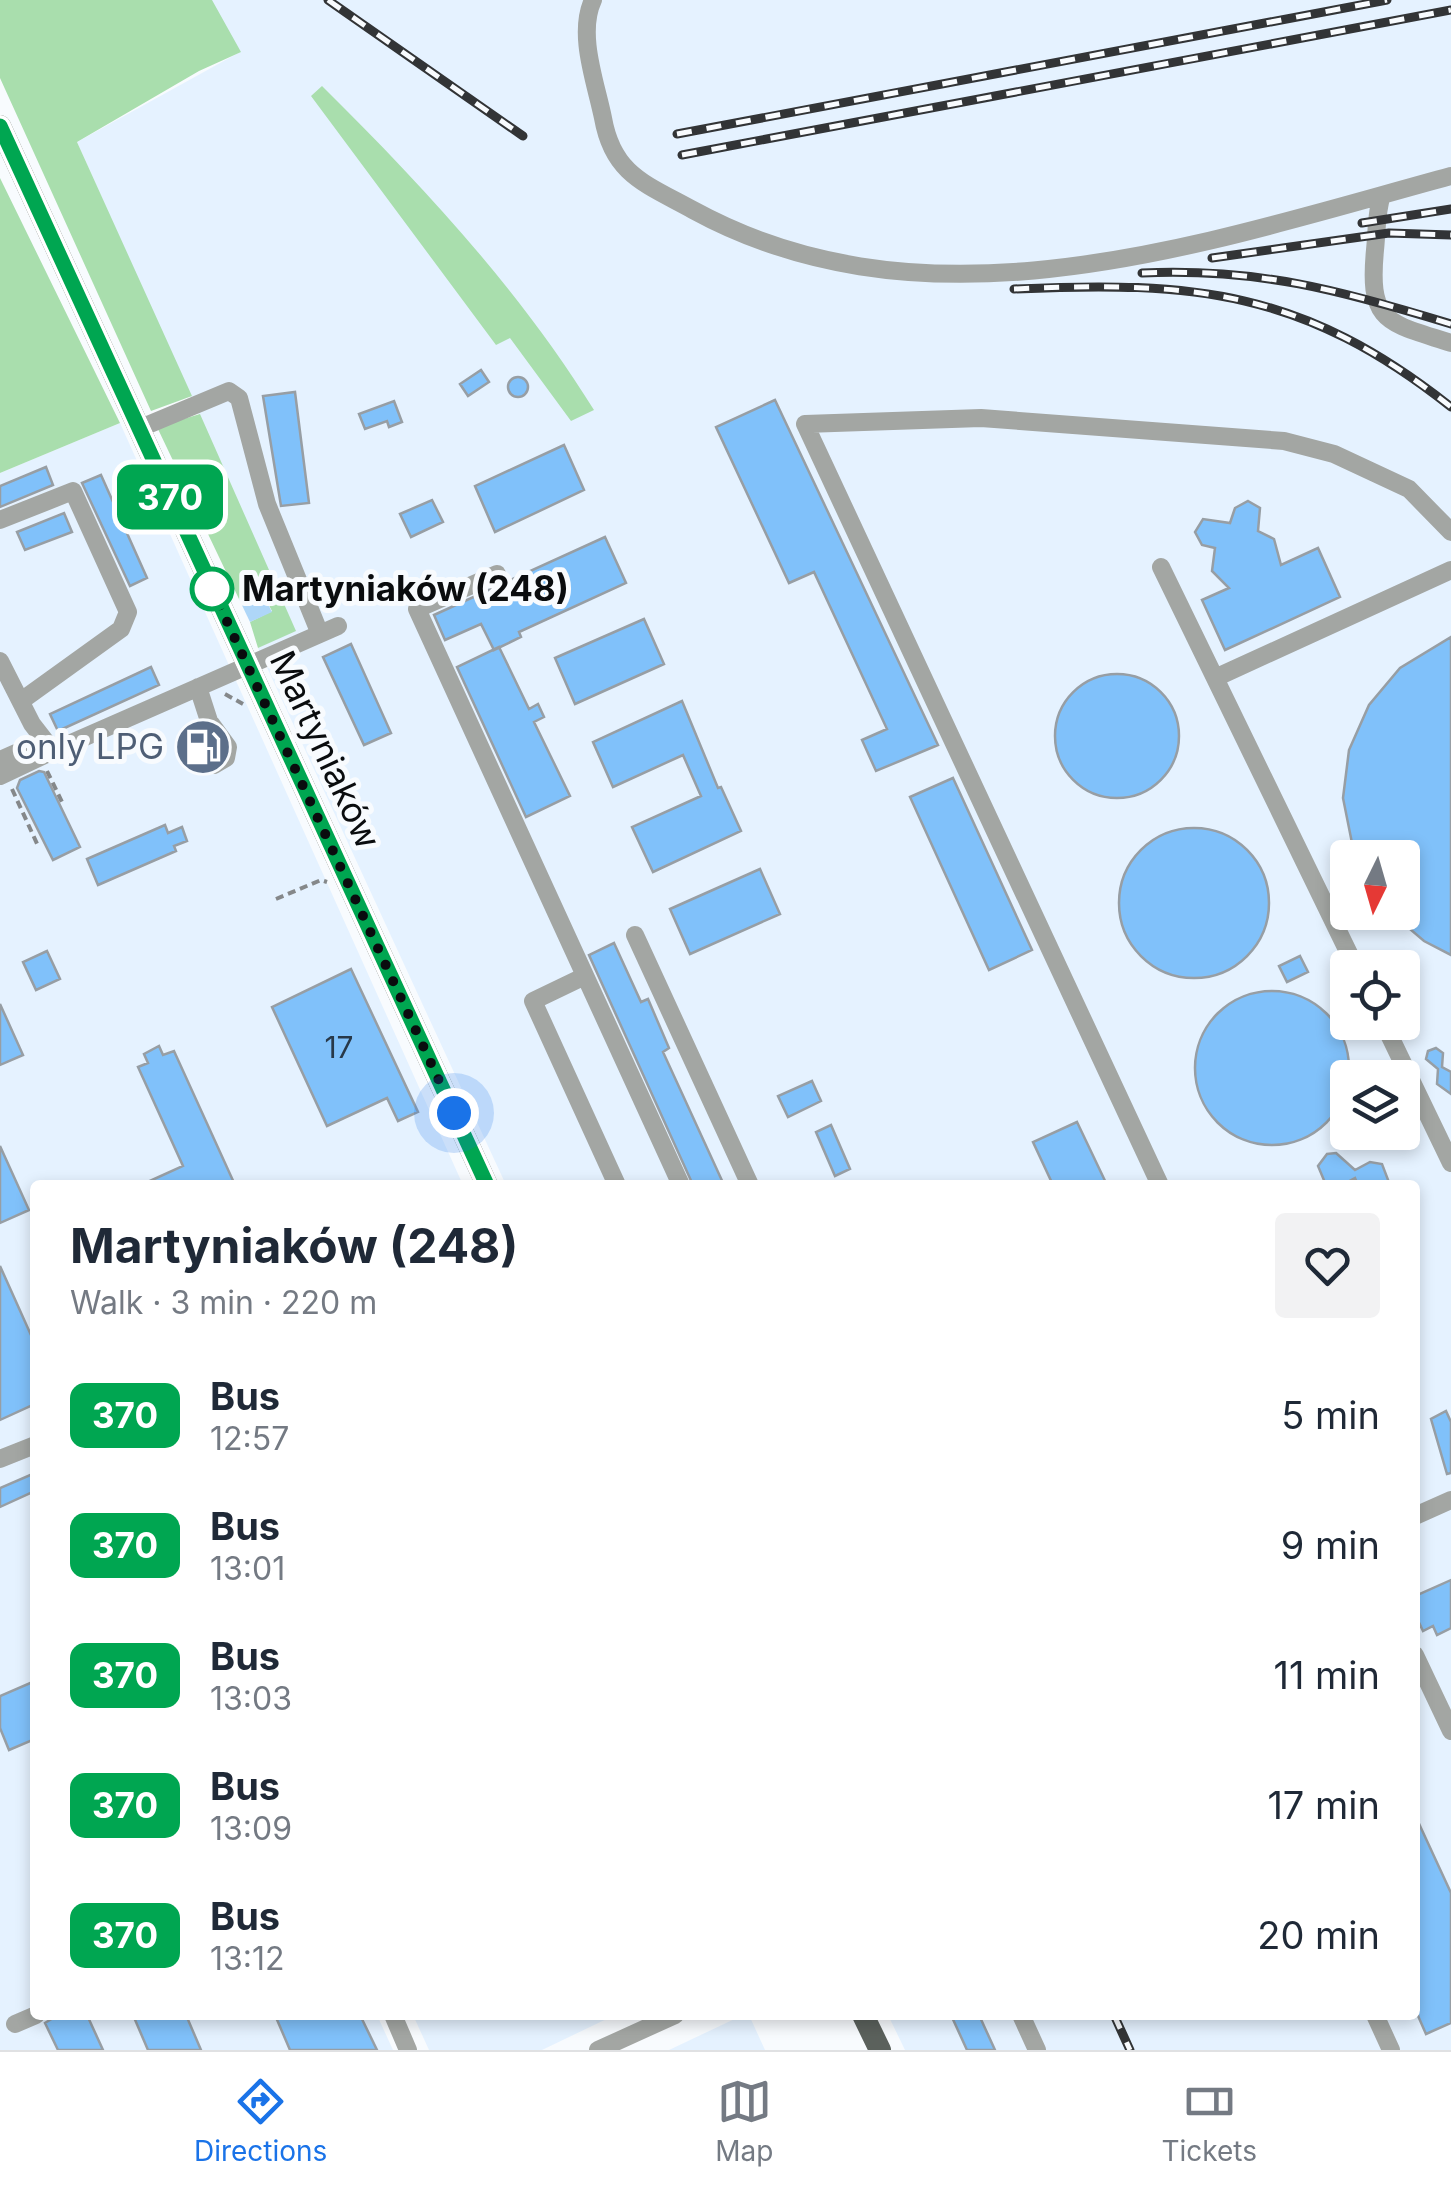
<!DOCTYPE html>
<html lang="en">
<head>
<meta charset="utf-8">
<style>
  body { margin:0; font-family:Inter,sans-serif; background:#f2f2f3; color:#1f2937; height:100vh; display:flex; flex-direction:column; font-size:38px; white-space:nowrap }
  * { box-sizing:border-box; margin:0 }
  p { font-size:32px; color:#747a83 }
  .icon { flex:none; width:55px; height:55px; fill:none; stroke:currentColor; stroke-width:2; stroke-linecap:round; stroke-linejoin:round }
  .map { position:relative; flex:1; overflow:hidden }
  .panel { position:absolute; left:30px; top:1180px; width:1390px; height:840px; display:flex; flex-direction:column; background:#fff; border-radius:10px; box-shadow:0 5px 15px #0003 }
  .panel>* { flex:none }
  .badge { padding:0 20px; border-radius:15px; font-size:35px; line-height:65px }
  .needle { width:65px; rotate:185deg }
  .fabs { position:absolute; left:1330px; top:840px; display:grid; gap:20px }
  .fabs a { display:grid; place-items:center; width:90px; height:90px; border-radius:10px; background:#fff; box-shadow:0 5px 15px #0003; font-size:50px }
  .you { position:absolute; width:50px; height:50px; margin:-25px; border:8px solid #fff; border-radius:50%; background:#1a73e8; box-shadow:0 0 0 15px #1a73e833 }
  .map>.badge { position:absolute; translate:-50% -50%; box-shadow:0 0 0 5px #fff }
  .round { display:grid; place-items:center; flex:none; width:105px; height:105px; border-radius:10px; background:#f2f2f3 }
  .overview { display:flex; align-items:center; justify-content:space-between; height:170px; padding:0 40px }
  h1 { font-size:48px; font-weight:700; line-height:75px }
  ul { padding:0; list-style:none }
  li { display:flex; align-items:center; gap:30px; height:130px; padding:0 40px }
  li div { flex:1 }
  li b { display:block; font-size:38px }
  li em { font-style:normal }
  li .badge { min-width:110px; font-weight:700; text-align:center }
  .tabs { display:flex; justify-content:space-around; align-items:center; height:140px; border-top:2px solid #e0e1e3; background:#fff; font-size:28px; color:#747a83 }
  .tabs a { display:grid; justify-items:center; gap:5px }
  .tabs .on { color:#1a73e8 }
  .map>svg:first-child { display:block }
</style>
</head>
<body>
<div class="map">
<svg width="1451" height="2050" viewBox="0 0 1451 2050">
  <rect width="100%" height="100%" fill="#f8fbfe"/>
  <!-- built -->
  <path fill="#e5f2ff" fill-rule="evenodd" d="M211 0H1451V2050H905L888 2015H1415V1185H506L258 648 295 630 77 142 240 52ZM1348 858H1402V912H1348ZM1348 968H1402V1022H1348ZM1348 1078H1402V1132H1348Z
    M120 423 463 1185H35V2015H377L393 2050H0V473Z
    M413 2015H615L542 2050H429Z
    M743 2015H749L765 2050H669Z"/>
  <!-- green -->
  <path fill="#a9dead" d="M0 0H212L241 52 199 71 77 142 192 396 151 411 0 78Z
    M322 86C423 186 518 288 594 410L571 421 510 338 496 345 311 96Z
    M0 178 120 423 0 473Z
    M200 414 296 631 258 648 250 622 272 611 260 589 239 599 157 427Z"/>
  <!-- water -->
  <path fill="#aed6f8" d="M260 588 272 612 250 622 239 599Z"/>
  <!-- building -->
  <path fill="#80c1fa" stroke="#979ea4" stroke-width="2.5" d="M481 370 489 382 468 396 460 384Z
    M508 387a10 10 0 1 1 20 0a10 10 0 1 1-20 0Z
    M295 392 309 503 281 506 263 396Z
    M775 400 938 745 876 771 862 740 887 729 814 572 789 583 716 427Z
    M394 401 402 422 389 427 387 421 365 429 359 414Z
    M564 445 584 490 495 532 475 486Z
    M46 467 53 485 0 507V486Z
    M101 475 147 578 130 586 82 483Z
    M432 500 443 522 411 537 400 514Z
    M1248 501 1260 508 1258 531 1274 539 1281 565 1318 548 1340 597 1225 650 1202 600 1229 588 1212 571 1215 548 1202 545 1195 532 1203 519 1230 523 1235 508Z
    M64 513 72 532 25 550 17 532Z
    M605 537 626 583 519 632 521 637 494 650 481 624 445 640 434 615Z
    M644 619 664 664 575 704 555 658Z
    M1451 637V955L1424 941 1390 912H1402V858H1355L1343 798 1349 750 1369 705 1400 668Z
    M351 644 391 733 364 745 323 657Z
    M499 647 529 709 538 704 544 717 534 722 570 796 526 817 457 667Z
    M151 667 159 685 58 731 50 714Z
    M1055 736a62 62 0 1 1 124 0a62 62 0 1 1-124 0Z
    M682 701 718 788 721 787 741 831 653 872 632 827 701 796 683 755 613 787 593 742Z
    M39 771 44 772 80 847 53 860 17 788 20 780Z
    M953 778 1032 950 989 970 910 797Z
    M165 825 168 833 182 827 187 841 174 846 176 851 98 885 87 859Z
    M1119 903a75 75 0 1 1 150 0a75 75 0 1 1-150 0Z
    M760 869 780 914 690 954 670 909Z
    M614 943 641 1002 648 999 669 1048 663 1052 724 1185H693L589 955Z
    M47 951 60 979 36 990 23 962Z
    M1300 956 1308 972 1287 982 1279 966Z
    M351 969 418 1112 398 1121 387 1098 327 1126 272 1007Z
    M1195 1068a77 77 0 1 1 154 0a77 77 0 1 1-154 0Z
    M0 1004 23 1055 0 1065Z
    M159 1046 163 1055 174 1051 235 1185H141L183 1166 138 1067 148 1063 144 1054Z
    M1436 1048 1443 1053 1442 1067 1451 1072V1094L1437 1084 1438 1069 1426 1059 1428 1051Z
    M812 1081 821 1101 788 1117 778 1096Z
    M1077 1122 1107 1185H1053L1033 1142Z
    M831 1125 850 1169 835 1176 816 1132Z
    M0 1146 29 1210 0 1223Z
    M1336 1153 1355 1170 1370 1162 1382 1164 1390 1185H1358L1355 1178 1342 1185H1326L1318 1166 1327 1154Z
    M0 1266 35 1344V1404L0 1420Z
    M1446 1411 1451 1422V1473L1447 1474 1431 1419Z
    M35 1473V1491L0 1507V1488Z
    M1451 1580V1628L1437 1635 1433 1626 1423 1631 1415 1614V1596Z
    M35 1681V1739L9 1750 0 1728V1696Z
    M1415 1815 1451 1893V2023L1426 2034 1415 2009Z
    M58 2015H87L103 2050H58L45 2023Z
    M133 2015H186L201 2050H148Z
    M275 2015H360L377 2050H290Z
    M951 2015H979L995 2050H967Z"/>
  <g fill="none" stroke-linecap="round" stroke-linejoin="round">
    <!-- path -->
    <path stroke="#85888a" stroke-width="4" stroke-dasharray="8 5" stroke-linecap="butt" d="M225 694 243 704
      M47 771 63 804
      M12 789 39 848
      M276 899 321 880 327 882"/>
    <!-- minor -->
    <path stroke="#a3a6a3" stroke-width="18" d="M593 0C577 34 596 83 603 118 613 175 646 184 693 210 931 340 1208 242 1451 176
      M1382 195C1376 212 1377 232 1375 250 1368 324 1387 322 1451 343
      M138 429 229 391 239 398 267 504 320 634
      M0 520 73 491 128 612 121 629 21 701
      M1161 567 1356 968
      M497 574 417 609 681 1185
      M0 661 32 724 53 751 0 776
      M1215 678 1451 570
      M198 687 209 721 228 747 226 758 214 765H201L192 754 193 741 209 721
      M0 760 16 753 53 751 338 626
      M635 935 750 1185
      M585 976 533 1001 617 1185
      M1383 1022 1451 1163
      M1160 1185 805 424 981 418 1284 441 1334 454 1409 489 1451 532
      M0 1459 35 1445
      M1415 1516 1451 1500
      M1415 1655 1451 1731
      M393 2015 408 2050
      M1021 2015 1037 2050
      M1375 2015 1391 2050
      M15 2024 36 2015
      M598 2050 675 2015"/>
    <!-- major -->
    <path stroke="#5b615c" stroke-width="22" d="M0 126 487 1185
      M863 2015 880 2050"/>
    <!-- rail casing -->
    <g stroke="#323436" stroke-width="9">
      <path id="rail" d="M328 0 523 136
        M677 134 1387 0
        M682 155 1451 10
        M1362 223 1451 209
        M1212 258 1389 233 1451 235
        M1142 273C1259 268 1340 290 1451 324
        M1014 289C1195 281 1303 290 1451 407
        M1114 2015 1130 2050"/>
    </g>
    <!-- rail -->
    <use href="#rail" stroke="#f8fbfe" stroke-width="5" stroke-dasharray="15" stroke-linecap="butt"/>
  </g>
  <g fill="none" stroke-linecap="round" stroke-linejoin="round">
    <!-- line casing -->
    <g stroke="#fff" stroke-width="22">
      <path id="line" d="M0 126 487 1185"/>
    </g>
    <!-- line -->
    <use href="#line" stroke="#00a651" stroke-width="15"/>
    <!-- walk -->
    <path stroke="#0a0c0e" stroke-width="10" stroke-dasharray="0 18" d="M212 589 454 1113"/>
  </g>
  <!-- icons -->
  <defs>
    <g id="fuel-disc" transform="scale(2.875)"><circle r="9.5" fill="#5c6f8a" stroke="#f8fbfe"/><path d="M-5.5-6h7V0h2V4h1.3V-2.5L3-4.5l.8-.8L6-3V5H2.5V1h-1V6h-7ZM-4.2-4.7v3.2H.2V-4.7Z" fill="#fff"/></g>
  </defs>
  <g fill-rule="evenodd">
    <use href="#fuel-disc" x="203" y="747"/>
  </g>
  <!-- markers -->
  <circle fill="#fff" stroke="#00a651" stroke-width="5" cx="212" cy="589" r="20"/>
  <g text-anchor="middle" stroke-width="10" stroke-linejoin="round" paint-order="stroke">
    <!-- number labels -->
    <g font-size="30" fill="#283949">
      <text x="339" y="1058">17</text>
    </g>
    <!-- stop labels -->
    <g font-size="35" font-weight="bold" fill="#0a0c0e" stroke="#f8fbfe" text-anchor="start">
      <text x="242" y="601">Martyniaków (248)</text>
    </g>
    <!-- service labels -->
    <g font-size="35" fill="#4e5e75" stroke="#f8fbfe" text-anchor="end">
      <text x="164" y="759">only LPG</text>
    </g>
    <!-- street labels -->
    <g font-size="35" fill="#0a0c0e" stroke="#f8fbfe">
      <text transform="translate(325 750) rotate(65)" y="12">Martyniaków</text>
    </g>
  </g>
</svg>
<div class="fabs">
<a><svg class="needle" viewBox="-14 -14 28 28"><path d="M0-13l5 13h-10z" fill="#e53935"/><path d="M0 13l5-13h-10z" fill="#747a83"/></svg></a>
<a><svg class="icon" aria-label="locate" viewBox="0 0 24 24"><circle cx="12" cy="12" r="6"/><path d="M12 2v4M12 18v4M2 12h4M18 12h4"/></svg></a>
<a><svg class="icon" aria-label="layers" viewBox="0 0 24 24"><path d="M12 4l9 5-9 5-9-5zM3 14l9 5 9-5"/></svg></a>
</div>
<div class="you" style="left:454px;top:1113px"></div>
<b class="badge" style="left:170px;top:497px;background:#00a651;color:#fff">370</b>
<section class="panel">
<div class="overview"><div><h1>Martyniaków (248)</h1><p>Walk · 3 min · 220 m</p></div><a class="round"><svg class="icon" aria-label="heart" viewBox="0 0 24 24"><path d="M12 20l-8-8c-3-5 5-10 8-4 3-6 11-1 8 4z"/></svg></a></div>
<ul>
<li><span class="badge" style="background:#00a651;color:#fff">370</span><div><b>Bus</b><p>12:57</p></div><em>5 min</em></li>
<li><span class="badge" style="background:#00a651;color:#fff">370</span><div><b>Bus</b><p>13:01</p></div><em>9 min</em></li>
<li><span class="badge" style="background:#00a651;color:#fff">370</span><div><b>Bus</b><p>13:03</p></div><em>11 min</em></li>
<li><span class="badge" style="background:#00a651;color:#fff">370</span><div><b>Bus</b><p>13:09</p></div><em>17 min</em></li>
<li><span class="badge" style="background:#00a651;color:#fff">370</span><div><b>Bus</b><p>13:12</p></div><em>20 min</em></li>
</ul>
</section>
</div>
<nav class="tabs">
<a class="on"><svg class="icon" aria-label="directions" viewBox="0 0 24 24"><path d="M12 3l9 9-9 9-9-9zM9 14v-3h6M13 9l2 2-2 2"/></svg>Directions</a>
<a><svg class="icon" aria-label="map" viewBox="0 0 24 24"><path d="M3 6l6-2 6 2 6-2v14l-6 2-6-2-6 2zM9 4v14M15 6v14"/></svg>Map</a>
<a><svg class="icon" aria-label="tickets" viewBox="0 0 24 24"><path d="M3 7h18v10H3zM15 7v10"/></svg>Tickets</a>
</nav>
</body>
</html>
